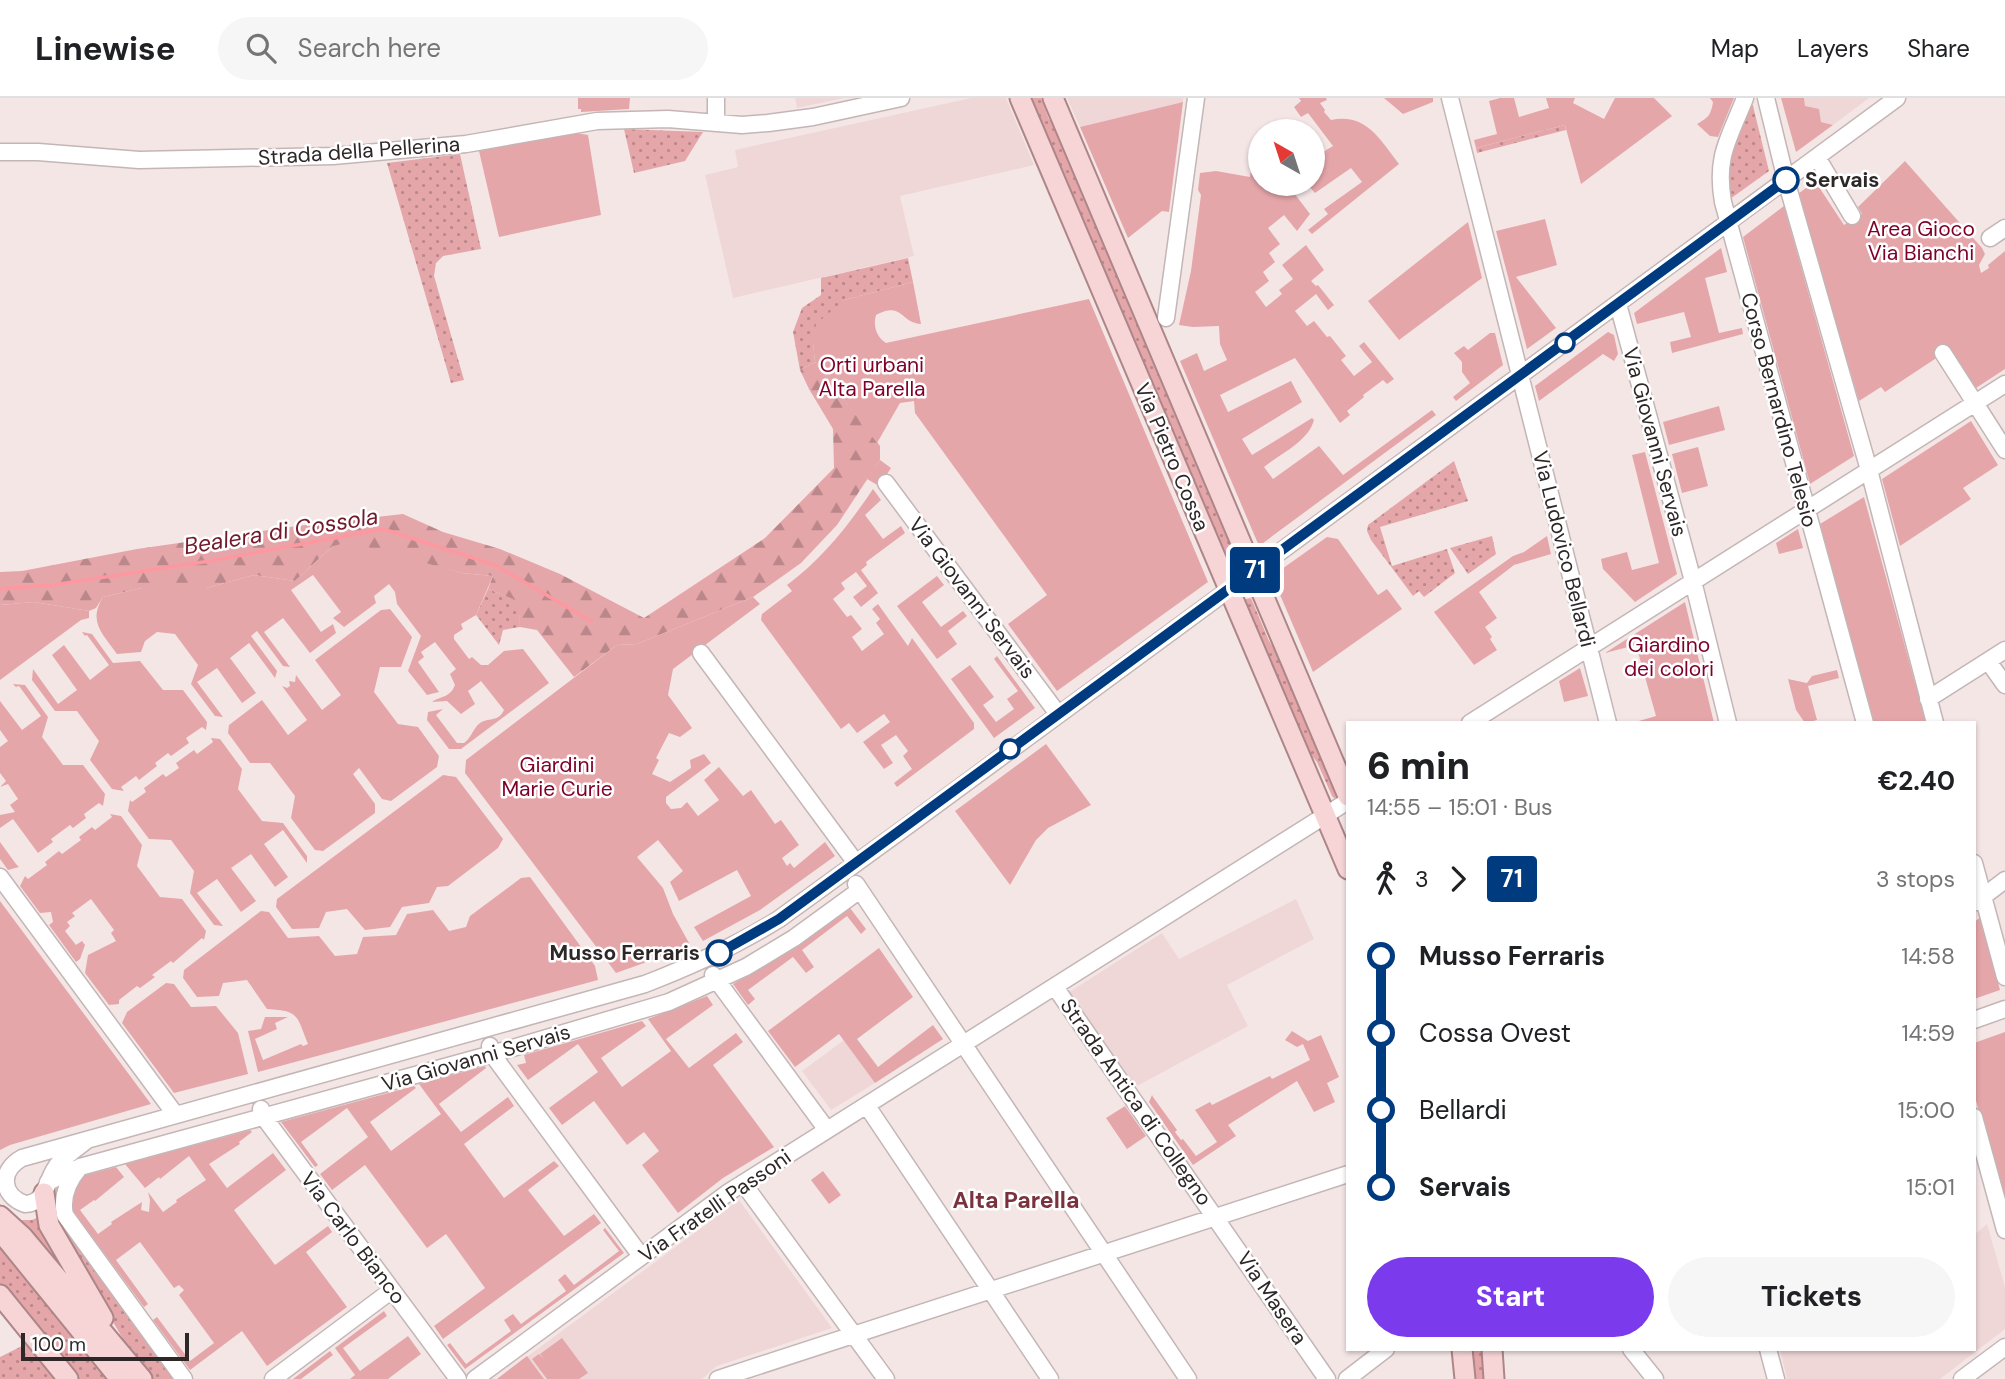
<!DOCTYPE html>
<html lang="en">
<head>
<meta charset="utf-8">
<style>
  body { margin:0; font-family:"DM Sans",sans-serif; background:#f6f6f6; color:#202124; height:100vh; display:flex; flex-direction:column; font-size:26px; white-space:nowrap }
  * { box-sizing:border-box; margin:0 }
  p { font-size:23px; color:#757577 }
  .icon { flex:none; width:38px; height:38px; fill:none; stroke:currentColor; stroke-width:2; stroke-linecap:round; stroke-linejoin:round }
  .map { position:relative; flex:1; overflow:hidden }
  .details { position:absolute; left:1346px; top:623px; width:630px; height:630px; display:flex; flex-direction:column; background:#fff; border-radius:0px; box-shadow:0 2px 5px #0004 }
  .details>* { flex:none }
  .badge { padding:0 14px; border-radius:5px; font-size:24px; line-height:46px }
  .needle { width:46px; rotate:321deg }
  .fabs { position:absolute; left:1248px; top:21px; display:grid; gap:14px }
  .fabs a { display:grid; place-items:center; width:77px; height:77px; border-radius:50%; background:#fff; box-shadow:0 2px 5px #0004; font-size:35px }
  .scale { position:absolute; left:21px; bottom:18px; width:168px; box-sizing:border-box; padding-left:7px; border:4px solid #2d2728; border-top:0; font-size:19px; line-height:24px; white-space:nowrap; color:#2d2728; -webkit-text-stroke:5px #fff; paint-order:stroke }
  .map>.badge { position:absolute; translate:-50% -50%; box-shadow:0 0 0 4px #fff }
  .legs { display:flex; align-items:center; gap:10px; height:77px; padding:0 21px; font-size:23px }
  .legs p { margin-inline-start:auto }
  .headline { display:flex; align-items:center; justify-content:space-between; height:119px; padding:0 21px }
  h1 { font-size:38px; font-weight:800; line-height:52px }
  .action { display:flex; gap:14px; margin-top:auto; padding:14px 21px }
  .action a { flex:1; height:80px; border-radius:42px; background:#7c3aed; color:#fff; font-size:28px; font-weight:800; line-height:80px; text-align:center }
  .action a+a { background:#f6f6f6; color:#202124 }
  ul { padding:0 21px; list-style:none }
  li { display:flex; align-items:center; gap:24px; height:77px; font-size:26px }
  li i { display:grid; place-items:center; width:10px; height:100%; margin:0 9px; background:currentColor }
  li i::after { content:''; width:18px; height:18px; margin:-9px; border:5px solid; border-radius:50%; background:#fff }
  li p { margin-inline-start:auto }
  li:first-child i { background:linear-gradient(#0000 50%,currentColor 0) }
  li:last-child i { background:linear-gradient(currentColor 50%,#0000 0) }
  header { display:flex; align-items:center; gap:42px; box-sizing:border-box; height:98px; padding:0 35px; background:#fff; border-bottom:2px solid #e0e0e0 }
  header strong { font-size:33px }
  nav { display:flex; gap:38px; margin-inline-start:auto; font-size:24px }
  .search { width:490px; height:63px; background:#f6f6f6; display:flex; align-items:center; gap:18px; box-sizing:border-box; padding:0 24px; border-radius:38px; color:#757577; font-size:26px }
  .map>svg:first-child { display:block }
</style>
</head>
<body>
<header>
<strong>Linewise</strong>
<div class="search"><svg class="icon" aria-label="search" viewBox="0 0 24 24"><circle cx="10" cy="10" r="6"/><path d="M15 15l6 6"/></svg>Search here</div>
<nav><a>Map</a><a>Layers</a><a>Share</a></nav>
</header>
<div class="map">
<svg width="2005" height="1281" viewBox="0 0 2005 1281">
  <defs>
    <pattern id="grass-dots" width="8" height="8" patternUnits="userSpaceOnUse" patternTransform="scale(1.75)"><rect width="8" height="8" fill="#e5a6aa"/><path d="M2 2h.1M6 6h.1" fill="none" stroke="#ba878a" stroke-width="1.8" stroke-linecap="round"/></pattern>
    <pattern id="forest-firs" width="22" height="20" patternUnits="userSpaceOnUse" patternTransform="scale(1.75)"><rect width="22" height="20" fill="#e5a6aa"/><path d="M5 1l3.5 6h-7zM16 11l3.5 6h-7z" fill="#ba878a"/></pattern>
  </defs>
  <rect width="100%" height="100%" fill="#f5e6e6"/>
  <!-- built -->
  <path fill="#efd7d8" d="M795 0H844L797 10Z
    M971 0H1006L1034 67 900 98 914 158 733 200 705 77 738 69 735 52Z
    M1067 0H1183V4L1080 29Z
    M1804 0H1869L1833 27 1821 24 1805 8Z
    M1296 801 1314 841 1227 887 1248 928 1139 987 1129 986 1066 896 1162 835 1179 861Z
    M844 942 875 985 831 1012 802 973Z
    M739 1102 832 1230 717 1268 702 1281H497Z
    M1987 1126 2005 1189V1231L1940 1281H1787L1780 1251H1974V1137Z"/>
  <!-- grass -->
  <path fill="url(#grass-dots)" d="M1028 0H1041L1049 21 1056 30 1239 462 1234 469 1230 467 1205 409 1198 399Z
    M1749 7H1753L1754 12 1769 73 1730 101 1725 84 1727 63Z
    M1565 27 1566 32 1477 55 1476 50Z
    M624 31 703 34 685 63 634 75Z
    M460 56 481 151 443 158 436 165 434 178 464 282 451 285 387 65Z
    M908 160 913 184 844 202 813 245 815 264 800 272 793 234 802 210 821 197V180Z
    M1454 363 1468 403 1380 429 1392 468 1447 451 1455 475 1424 499 1419 493 1413 498 1371 442 1367 433 1368 427Z
    M1492 438 1496 456 1468 476 1450 450Z
    M488 491 519 503 520 529 503 532 499 547 476 517Z
    M1251 500 1269 543 1281 561 1339 700 1336 702 1332 698 1317 664 1304 648 1244 505 1246 501Z
    M55 1084 61 1086 57 1115 176 1281H152L132 1256 53 1123 50 1102Z
    M41 1118 94 1212 18 1122H32Z
    M0 1145 110 1281H78L0 1186Z
    M28 1245 58 1281H0V1259Z
    M1469 1251H1483L1486 1281H1472Z"/>
  <!-- forest -->
  <path fill="url(#forest-firs)" d="M815 264 880 348V362L837 427 801 465 753 499 637 546 617 547 574 579 537 532 520 529 518 503 488 491 493 478 462 475 387 456 333 448 295 483 254 477 206 490H142L103 499 96 510 89 513 34 504 0 507V474L22 473 137 451 297 428 403 416 443 434 500 451 560 476 644 520 765 440 834 370 833 331 809 291 800 272Z"/>
  <!-- green -->
  <path fill="#e5a6aa" d="M578 0H630L629 11 581 14V11H578Z
    M1299 0H1326L1327 2 1320 5 1325 12 1324 14 1331 22C1367 15 1380 42 1399 66L1312 136 1308 132 1328 116 1324 111 1362 84 1351 70 1315 95 1307 86H1312L1313 60 1333 48 1308 15 1301 19 1294 9 1301 3Z
    M1384 0H1433V4L1403 16Z
    M1500 0H1514L1519 19 1549 10 1546 0H1575L1573 5 1604 21 1615 0H1654L1672 18 1581 86 1565 27 1476 50 1474 42 1497 36 1489 3Z
    M1710 0H1734L1718 39 1710 38 1697 26C1708 20 1711 17 1713 4Z
    M1781 0H1804L1805 8 1819 11 1821 24 1833 27 1796 54Z
    M1183 4 1169 114 1162 113 1128 140 1080 29Z
    M576 35 588 37 601 117 499 139 479 53Z
    M1255 41 1260 43V86H1305L1294 95 1310 116 1297 133 1284 117 1268 130 1280 146 1269 155 1275 164 1263 174 1269 183 1255 194 1266 209 1282 196 1279 192 1293 181 1282 167 1306 147 1324 172 1311 183 1316 188 1318 187 1334 207 1328 212 1316 196 1295 213 1307 228 1314 223 1327 239 1330 238 1346 258 1341 262 1354 278 1372 264 1359 248 1364 244 1394 281 1387 286 1383 282 1363 297 1364 299 1347 313 1350 317 1340 325 1295 260 1220 297 1228 314 1291 283 1302 304 1242 341 1252 357 1312 320 1314 322C1308 344 1281 355 1264 369L1273 381 1319 348 1343 377 1432 312 1436 317 1259 448 1180 263 1197 255 1204 273 1227 262 1220 246 1219 228 1193 229 1179 227 1191 173 1201 97 1198 92 1200 75 1216 73 1250 79Z
    M1905 63 1982 150 1985 156 1979 167 1981 175 1989 170 1988 167 2005 153V271L1976 290 1950 251 1885 294 1881 289 1859 303 1798 96 1815 83 1844 127 1862 116 1858 109Z
    M1784 108 1854 358 1810 386 1743 139Z
    M1545 121 1557 167 1516 179 1556 230 1527 251 1496 133Z
    M1468 124 1482 180 1399 242 1368 203Z
    M1721 150 1727 174 1705 180 1719 235 1742 230 1743 236 1672 255 1670 244 1691 239 1684 214 1637 226 1634 215Z
    M913 184 921 226C899 224 903 203 876 217 873 227 876 239 886 245L1089 201 1208 484 1057 593 1008 526 1047 497 915 315 914 303 900 305 877 345 815 264 813 245 816 226 844 202Z
    M1608 234 1614 237 1618 256 1614 263 1603 256 1539 303 1535 288Z
    M1490 235H1495L1503 267 1456 303 1453 299 1470 285 1462 274V264L1454 255 1464 248 1468 252Z
    M1719 308 1725 332 1669 347 1663 324Z
    M1971 323 1998 367 1963 390 1971 401 1900 448 1882 381Z
    M1698 349 1708 388 1682 395 1672 356Z
    M1645 354 1677 476 1635 504 1603 471 1601 461 1627 454 1632 472 1659 465 1632 357Z
    M880 362 891 370 879 388 867 381Z
    M873 391 881 402 865 417 883 441 901 428 905 435 866 464 867 467 861 472 878 495 861 509 853 499 867 488 856 474 841 485 845 491 833 501 847 519 851 517 862 531 852 539 862 553 884 536 876 525 880 521 872 511 878 506 908 548 912 540 974 625V631L897 689 894 685 912 671 903 658 908 653 896 637 881 647 893 665 884 671 863 644 890 624 884 616 857 635 849 625 841 631 761 522 762 516 792 493 787 487C823 460 848 428 873 391Z
    M1864 399 1926 625H1874L1820 426Z
    M1798 431 1803 450 1779 456 1776 445Z
    M1547 438 1551 456 1514 467 1479 494 1497 520 1485 529 1492 539 1490 541 1497 552 1474 567 1434 514 1513 458 1524 454Z
    M1327 439 1338 441 1378 497 1387 491 1402 511 1313 574 1272 478Z
    M349 444 462 475 493 478 476 517 461 526 463 531 454 537V541L469 561 472 559 481 567H488L504 553 523 551 549 585 461 651H449L427 622 428 614 443 611 436 617 457 645H464C473 639 473 627 484 623 494 620 499 622 504 612L481 583 468 593 475 606 461 616 447 603 432 604C440 598 450 600 455 587L450 576 456 571 435 544 421 554 424 559 418 564 439 594 427 597 408 573 421 538 397 506 395 494 389 486 374 498 376 505 344 529 333 520 341 514 313 477 291 492 321 534 333 526 336 535 310 555 283 520 264 534 290 569 283 568 257 533 251 538 277 573 275 580 249 545 230 560 256 595 242 605 217 570 197 584 223 619 215 618 191 586 198 567 175 536 157 534 145 543 141 554 117 556C102 535 88 524 103 499L142 490H206L254 477 295 483 333 448Z
    M937 478 944 487 922 504 941 529 963 513 967 518 948 533 957 546 937 561 897 508Z
    M753 499 760 506 673 571 668 597 692 630 680 639 669 635 656 660 659 662 652 676 670 684 691 670 690 662 704 656 711 665 666 699V705L671 711 681 710 687 704 698 718 719 702 704 682 719 669 743 698 751 692 775 726 781 722 799 747 782 760 787 768 790 765 794 770 825 744 835 758 760 812 703 843 694 829 751 798 737 772 679 803 670 784 683 773 658 742 637 759 663 790 673 816 689 845 686 850 616 875 465 675 466 662 617 547 637 546Z
    M34 504 89 513V520L81 522 0 582V507Z
    M1685 504 1714 625H1632L1656 618 1636 547 1605 555Z
    M390 511 412 539 401 569H380L374 594 398 626 418 629 439 658 437 669 391 703 382 701 359 670 353 676 375 706V715L323 753 315 752 291 720 295 698 270 665H250L228 635 229 627 262 602 288 637 307 622 282 588 287 590 290 588 289 583 295 584 296 577 322 612 341 597 315 562 381 512Z
    M82 534 92 536 113 565 140 563 163 592H183L207 624 206 632 202 629 186 640 189 645 171 658 168 655 155 665 157 668 139 682 136 678 121 689 124 693 112 691 90 662 99 643 77 613H55L32 582 33 571 58 606 77 592 52 557 64 547 90 582 109 567 87 537 85 538Z
    M997 558 1035 610 994 640 951 581 970 567 994 599 983 607 996 624 1014 611 1007 601 1018 593 994 561Z
    M1580 570 1588 598 1564 604 1559 583Z
    M1837 572 1839 580 1808 588 1817 622 1805 625 1796 612 1788 581 1807 585 1812 578Z
    M13 586 25 587 48 619 42 639 63 667H83L105 696 103 708 99 705 84 716 86 720 73 730 70 727 51 741 53 744 38 755 13 721 0 730V717L15 714 10 707 18 701 8 686 0 689 6 683 0 675V649L8 643 0 632V603L22 632 41 618 19 588 16 589Z
    M211 640 220 641 242 671 238 691 262 723 283 725 307 758V765L283 732 264 746 288 779 275 789 251 756 231 770 256 803 241 814 217 781 197 795 223 828 214 827 190 795 194 773 171 742 149 741 128 713 130 702 132 704 146 694 144 690 163 676 166 679 179 670 176 665 194 652 197 656 213 644Z
    M1046 646 1091 707 1048 730 1036 742 1010 787 955 713Z
    M443 677 456 679 503 741 498 750 448 788 437 789 429 805 402 809 390 829 365 832 347 811 326 814 319 830 292 831 276 809 277 801Z
    M110 716 121 718 142 747 137 768 160 799 182 801 206 833 204 842 202 840 173 865 171 863 152 877 155 879 140 890 137 888 119 902V906L109 907 85 875 88 857 116 843 111 835 114 832 91 801 72 815 75 818 67 824 70 828 65 833 76 847 82 843 85 847 80 861 76 864 49 827 53 824 51 814 40 815 20 788 25 778 28 781 47 767 45 764 59 753 62 756 81 742 79 739 92 729 95 732 112 719Z
    M0 744 16 766 19 769 8 772 0 761Z
    M530 779 595 868 598 882 258 974 248 933 261 931 265 919H288L275 925 277 931 255 941 263 962 301 946 303 948 308 946C296 917 300 913 267 911L247 882 223 885 219 898 197 899 183 880 184 872 261 813 269 814 288 840 319 838 335 858 357 856 363 839 396 837 407 816 433 812 449 833 466 829 470 818 521 780Z
    M0 803 151 1006 10 1047 0 1052Z
    M850 810 866 831 861 836 847 818 802 852 814 869 806 875 793 859 748 892 755 901 748 907 733 886 796 849Z
    M1981 819 2000 892 1974 901V824Z
    M879 850 913 899 857 941 878 969 933 927 943 941 875 985 839 936 795 969 768 933Z
    M166 885 174 886 191 909 216 908 238 935 248 976 174 995 122 925 127 914Z
    M707 898 713 907 666 941 689 970 736 935 743 944 713 967 774 1049 723 1080 678 1115 642 1067 659 1053 644 1034 627 1047 594 1003 562 1027 549 1010 598 974 578 946 528 982 517 967 526 965 524 957 642 923 646 928 601 960 622 989 671 953 648 921Z
    M1292 933 1308 943 1321 937 1339 979 1327 985 1335 1004 1314 1014 1297 983 1228 1027 1236 1038 1193 1067 1149 1004 1152 997 1153 999 1177 1032 1175 1034 1181 1042 1183 1041 1196 1058 1217 1044 1195 1012 1210 1004 1212 1007 1270 978 1272 981 1310 962 1303 946 1297 949 1285 942Z
    M2005 934V1109L1974 995V945Z
    M485 968 486 970 439 1006 461 1034 508 999 514 1008 464 1046 504 1100 554 1063 559 1068 528 1092 564 1138 594 1116 601 1125 443 1241 434 1228 485 1190 446 1136 427 1150 365 1067 332 1092 320 1076 368 1039 347 1010 301 1044 318 1067 315 1069 281 1024 414 988 416 990 370 1024 391 1053 441 1016 419 986Z
    M1125 1008 1146 1038 1127 1051 1106 1020Z
    M250 1032 252 1034 239 1044 240 1046 209 1066 227 1090 273 1055 286 1072 234 1112 275 1167 328 1128 332 1134 306 1154 347 1209 267 1268 242 1233 190 1272 153 1222 157 1219 190 1263 214 1245 179 1197 184 1192 179 1187 174 1190 140 1144 116 1162 148 1206 144 1209 70 1109 78 1079 116 1069 124 1079 95 1103 94 1102 80 1112 98 1136 112 1126 111 1124 142 1104 141 1112 149 1114 150 1102 148 1094 163 1114 177 1104 176 1102 206 1082 189 1058 160 1081 159 1079 145 1090 125 1066Z
    M823 1073 841 1097 829 1106 811 1082Z
    M605 1130 624 1155 465 1271 447 1247 450 1245 466 1266 511 1233 504 1222 513 1216 521 1226 566 1193 558 1182 565 1176 574 1187 619 1153 603 1132Z
    M384 1213 387 1218 343 1250 360 1273 408 1238 421 1256 388 1281H350L355 1277 335 1250Z
    M562 1240 588 1275 579 1281H547L532 1261 539 1256 544 1261 540 1256Z
    M330 1253 333 1257 301 1281H293Z
    M527 1258 544 1281H497Z"/>
  <g fill="none" stroke-linecap="round" stroke-linejoin="round">
    <!-- stream -->
    <path stroke="#fd98a1" stroke-width="3.5" d="M0 491 53 487 210 463 383 431 495 467 591 523"/>
    <!-- minor casing -->
    <g stroke="#c4b6b6" stroke-width="19">
      <path id="minor" d="M1450 0 1608 625
        M1745 0C1729 41 1715 58 1723 104L1865 625
        M1766 0 1786 82 1869 372 1935 625
        M716 25V0
        M0 54H38L139 62 333 58 466 46 597 23 668 21 742 27 768 25 813 19 901 0
        M1817 59 1852 118
        M1990 140 2005 130
        M1618 206 1693 483 1728 625
        M1166 220 1196 0
        M1943 255 2005 352
        M886 385 1058 616
        M701 555 856 765
        M1988 563 2005 587
        M1928 601 2005 552
        M1470 625 2005 286
        M1974 765 2005 879
        M0 779 175 1016
        M856 786 1188 1281
        M1976 804 2005 782
        M713 877 827 1032
        M1055 889 1327 1281
        M1974 922 2005 911
        M490 948 492 956 641 1158
        M867 1008 1050 1281
        M261 1011 263 1018 458 1281
        M1974 1019 2005 1132
        M86 1043C77 1050 67 1057 59 1065 46 1079 48 1105 25 1106 0 1097 0 1072 22 1060L645 886C692 868 736 848 779 821L910 726 1897 0
        M80 1069C68 1083 61 1099 65 1117L184 1281
        M48 1084 80 1069 492 956 669 904 746 869 794 840 860 792
        M743 1085 886 1281
        M1631 1251 1655 1281
        M1768 1251 1776 1281
        M273 1281 392 1192
        M475 1281 729 1094 1348 703
        M718 1281 1348 1076
        M1347 1281 1386 1251
        M1962 1281 2005 1249"/>
    </g>
    <!-- major casing -->
    <g stroke="#ad8688" stroke-width="23">
      <path id="major" d="M1020 0 1348 771
        M1053 0 1348 698
        M44 1095 49 1127 103 1220
        M0 1118 23 1139 142 1281
        M0 1133 120 1281
        M0 1197 68 1281
        M1462 1251 1465 1281
        M1492 1251 1494 1281"/>
    </g>
    <!-- minor -->
    <use href="#minor" stroke="#fff" stroke-width="16"/>
    <!-- major -->
    <use href="#major" stroke="#f7d5d7" stroke-width="19"/>
  </g>
  <g fill="none" stroke-linecap="round" stroke-linejoin="round">
    <!-- line-1 casing -->
    <g stroke="#fff" stroke-width="16">
      <path id="line-1" d="M719 855 779 821 846 772 1786 82"/>
    </g>
    <!-- line-1 -->
    <use href="#line-1" stroke="#003b80" stroke-width="10"/>
  </g>
  <!-- markers -->
  <g fill="#fff" stroke="#003b80" stroke-width="3.5">
    <circle cx="1786" cy="82" r="12"/>
    <circle cx="1565" cy="245" r="9"/>
    <circle cx="1010" cy="651" r="9"/>
    <circle cx="719" cy="855" r="12"/>
  </g>
  <g text-anchor="middle" stroke-width="5" stroke-linejoin="round" paint-order="stroke">
    <!-- street labels -->
    <g font-size="21" fill="#2d2728" stroke="#fff">
      <text transform="translate(359 53) rotate(-4)" y="7">Strada della Pellerina</text>
      <text transform="translate(1779 312) rotate(75)" y="7">Corso Bernardino Telesio</text>
      <text transform="translate(1655 344) rotate(75)" y="7">Via Giovanni Servais</text>
      <text transform="translate(1172 359) rotate(67)" y="7">Via Pietro Cossa</text>
      <text transform="translate(1564 451) rotate(76)" y="7">Via Ludovico Bellardi</text>
      <text transform="translate(972 500) rotate(53)" y="7">Via Giovanni Servais</text>
      <text transform="translate(476 960) rotate(-16)" y="7">Via Giovanni Servais</text>
      <text transform="translate(1136 1004) rotate(55)" y="7">Strada Antica di Collegno</text>
      <text transform="translate(715 1108) rotate(-35)" y="7">Via Fratelli Passoni</text>
      <text transform="translate(353 1140) rotate(53)" y="7">Via Carlo Bianco</text>
      <text transform="translate(1272 1200) rotate(56)" y="7">Via Masera</text>
    </g>
    <!-- stop labels -->
    <g font-size="21" font-weight="bold" fill="#2d2728" stroke="#fff" text-anchor="start">
      <text x="1805" y="89">Servais</text>
      <text x="700" y="862" text-anchor="end">Musso Ferraris</text>
    </g>
    <!-- park labels -->
    <g font-size="21" fill="#7e0028" stroke="#fff">
      <text x="1921" y="138">Area Gioco<tspan x="1921" dy="24">Via Bianchi</tspan></text>
      <text x="872" y="274">Orti urbani<tspan x="872" dy="24">Alta Parella</tspan></text>
      <text x="1669" y="554">Giardino<tspan x="1669" dy="24">dei colori</tspan></text>
      <text x="557" y="674">Giardini<tspan x="557" dy="24">Marie Curie</tspan></text>
    </g>
    <!-- water labels -->
    <g font-size="23" font-style="italic" fill="#721a2b" stroke="#fff">
      <text transform="translate(281 433) rotate(-9)" y="8">Bealera di Cossola</text>
    </g>
    <!-- neighbourhood labels -->
    <g font-size="23" font-weight="bold" fill="#7a333c" stroke="#fff">
      <text x="1016" y="1110">Alta Parella</text>
    </g>
  </g>
</svg>
<div class="fabs">
<a><svg class="needle" viewBox="-14 -14 28 28"><path d="M0-13l5 13h-10z" fill="#e53935"/><path d="M0 13l5-13h-10z" fill="#757577"/></svg></a>
</div>
<div class="scale">100 m</div>
<b class="badge" style="left:1255px;top:472px;background:#003b80;color:#fff">71</b>
<section class="details">
<div class="headline"><div><h1>6 min</h1><p>14:55 – 15:01 · Bus</p></div><b>€2.40</b></div>
<div class="legs"><svg class="icon" aria-label="walk" viewBox="0 0 24 24"><circle cx="13" cy="4" r="2"/><path d="M13 8l-2 6 4 7M11 14l-3 7M7 12l3-4h3l4 4"/></svg>3<svg class="icon" aria-label="forward" viewBox="0 0 24 24"><path d="M9 5l7 7-7 7"/></svg><b class="badge" style="background:#003b80;color:#fff">71</b><p>3 stops</p></div>
<ul>
<li><i style="color:#003b80"></i><b>Musso Ferraris</b><p>14:58</p></li>
<li><i style="color:#003b80"></i><span>Cossa Ovest</span><p>14:59</p></li>
<li><i style="color:#003b80"></i><span>Bellardi</span><p>15:00</p></li>
<li><i style="color:#003b80"></i><b>Servais</b><p>15:01</p></li>
</ul>
<div class="action"><a>Start</a><a>Tickets</a></div>
</section>
</div>
</body>
</html>
